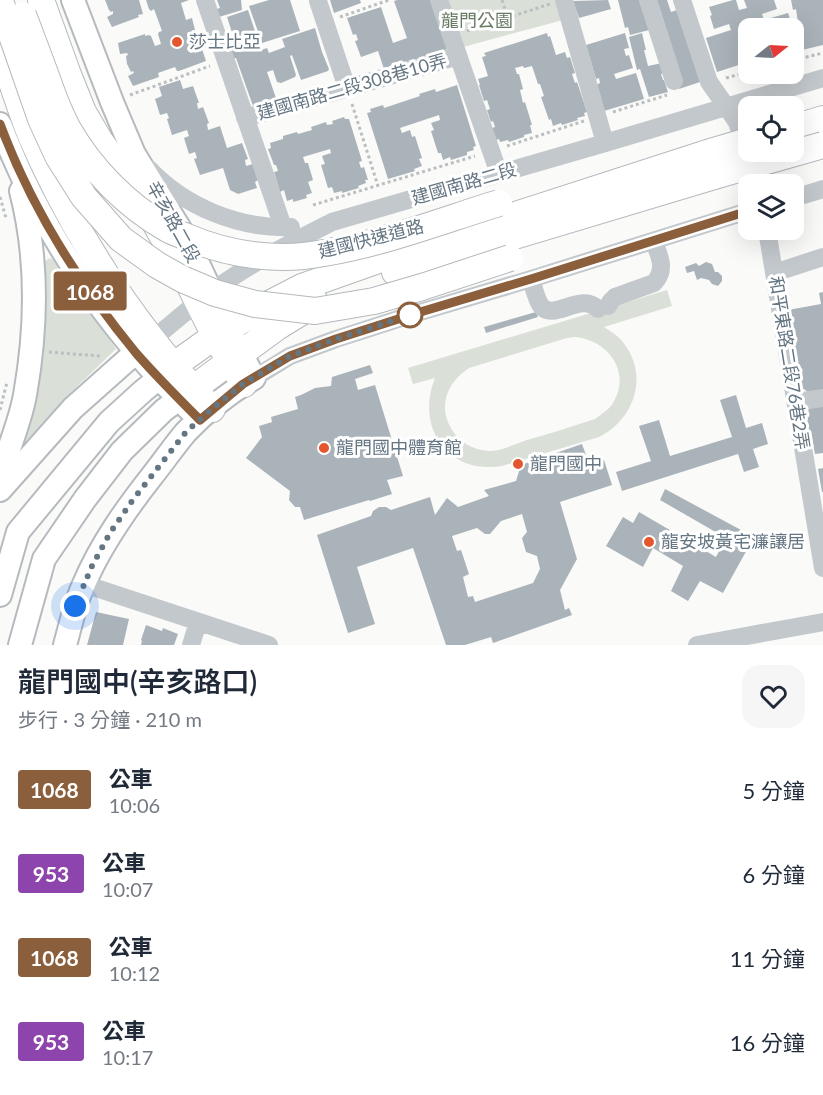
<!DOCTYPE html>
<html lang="zh-TW">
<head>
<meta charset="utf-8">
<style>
  body { margin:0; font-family:Lato,"Noto Sans TC",sans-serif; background:#f6f6f7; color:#1f2937; height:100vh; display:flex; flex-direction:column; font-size:22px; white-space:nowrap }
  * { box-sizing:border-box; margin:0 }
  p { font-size:20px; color:#747a83 }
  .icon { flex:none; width:33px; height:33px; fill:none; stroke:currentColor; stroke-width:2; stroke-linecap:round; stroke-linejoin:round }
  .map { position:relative; height:645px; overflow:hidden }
  .panel { display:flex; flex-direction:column; background:#fff; flex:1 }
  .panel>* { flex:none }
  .badge { padding:0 12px; border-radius:4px; font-size:21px; line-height:39px }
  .needle { width:39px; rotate:72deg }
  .tools { position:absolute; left:738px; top:18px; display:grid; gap:12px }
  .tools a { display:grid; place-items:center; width:66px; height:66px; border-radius:12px; background:#fff; box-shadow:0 6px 24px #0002; font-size:30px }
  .you { position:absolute; width:30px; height:30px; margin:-15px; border:4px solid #fff; border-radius:50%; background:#1a73e8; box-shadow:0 0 0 9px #1a73e833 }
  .map>.badge { position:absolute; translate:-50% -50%; box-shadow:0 0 0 3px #fff }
  .round { display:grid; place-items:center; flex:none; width:63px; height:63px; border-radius:18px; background:#f6f6f7 }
  .head { display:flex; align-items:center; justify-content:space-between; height:102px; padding:0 18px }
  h1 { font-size:28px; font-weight:600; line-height:45px }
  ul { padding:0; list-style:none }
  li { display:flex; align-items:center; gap:18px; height:84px; padding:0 18px }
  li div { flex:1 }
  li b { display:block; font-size:22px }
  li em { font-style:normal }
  li .badge { min-width:66px; font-weight:700; text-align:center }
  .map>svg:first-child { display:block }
</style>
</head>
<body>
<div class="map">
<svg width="823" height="645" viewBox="0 0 823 645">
  <rect width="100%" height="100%" fill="#fafaf8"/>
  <!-- green -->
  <path fill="#dadfd7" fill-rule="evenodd" d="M447 0H557L563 20 463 47Z
    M50 258 53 260 116 349 62 401 22 446C38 385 51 324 45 261Z
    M667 290 672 306 604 327C612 332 620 337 625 345 649 378 633 420 599 437L502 466C448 475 415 427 435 378L413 384 408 368ZM575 337C608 340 632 372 613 403 609 410 601 414 595 419 571 427 548 434 524 441 513 445 501 451 489 451 466 450 447 432 445 410 444 392 454 378 469 368L567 338Z"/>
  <!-- building -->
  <path fill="#aab3b9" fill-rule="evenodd" d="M105 0H139L143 14 138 15 139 17 112 27 107 17 113 14V11L111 12 109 10Z
    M146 0H189L181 3 186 20 192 18 195 30 188 33 194 41 195 51 202 49 206 61 179 71H177L175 67 158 73 159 77 133 86 128 76 134 73 133 71 131 72 127 64 126 56 128 55 127 53 120 54 118 43 145 34V36L149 35 151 36 155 46 161 44 158 34 159 32 162 31 154 9 151 11 149 9Z
    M217 0H241L242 10 219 17 217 9 220 8Z
    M269 0H290L300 31 262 43 249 6Z
    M330 0H360L361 3 334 13Z
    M397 0H431L447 48 444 52 415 62 414 59 408 61 409 63 393 69 392 66 384 69 378 51 361 57 355 41 358 40 356 34 353 35 347 18 381 7 393 43 407 38 394 1Z
    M608 0 611 9 579 18 573 1Z
    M618 0H644L653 29 630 35 628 27 625 28Z
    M653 0H667L671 12 677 10 700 82 679 89Z
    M733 0H736L739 10 747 8 744 0H774L777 9 762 14 764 20 788 13 793 28H748V62L717 72 706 38 731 30 729 24 714 29 710 16 712 15 709 7Z
    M791 0H823V45L802 50 796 9 793 10Z
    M248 10 261 50 267 48 269 53 285 47 282 39 315 28 322 52 329 69 328 71 301 80 292 55 290 56 296 75 295 77 281 83 277 82 273 70 267 72 276 98 253 106 236 58 232 59 227 45 235 42 227 17Z
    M547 33 548 37 550 36 556 55 565 52 567 58 570 57 575 73 572 74 575 83 577 82 587 112 584 113 585 116 577 118 578 120 562 125 561 123 553 126 551 119 549 120 541 97 544 96 540 84H538L532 66 524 68 523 66 515 68 517 74H519L523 89 520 90 523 103 525 102 532 125H530L532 133 524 135V137L509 142 508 140 500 142 499 139 496 140 492 128 495 127 493 121 491 122 487 110 490 109 487 100 484 101 479 85H480L478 79 488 76 482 57 486 56 484 53Z
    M625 33 629 48 624 49 626 56 629 55 633 68 614 74 616 79 636 73 644 99 604 111 596 85 600 83 599 78 596 79 586 45Z
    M642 33 646 50H644L648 66 662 63 665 73 661 74 663 80H664L668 92 649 97 640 69 637 70 629 37Z
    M180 80 183 89 193 86 199 103H197L198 109 203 107 209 123 207 124 208 130 220 126 227 148 242 143 248 159 245 160 246 166 253 164 258 180 255 182 257 188 238 194 230 190 223 168 200 175 194 159 197 158 195 152 189 154 184 138 189 136 187 130 172 135 167 119 169 118 167 113 160 115 155 99 162 96 159 87Z
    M457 85 476 146 473 147 474 150 467 152V155L451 160 450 157 443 160 441 153H438L431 131 434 130 431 123 440 120 439 115 400 128 402 133 410 130 412 137 415 136 422 158 419 159 422 166 414 169 415 171 388 179 367 113 371 112 370 109 383 105 384 108 420 96 419 94 435 89 436 92Z
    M344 117 345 119H349L362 161 359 162 361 168 364 167 368 180H365L366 183 358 186 359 188 342 193V191L334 193 332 187 328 188 321 165 325 164 322 156 331 153 330 149 303 157 305 163H308L313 180 308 182 312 193 306 195 307 198 293 202V199L287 201 284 190 280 192 274 172 278 171 276 165H274L268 149 271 148 270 143 283 139V136L297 132 298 134 312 130 311 127 326 122 327 125 333 124 332 121Z
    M706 262 712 264 715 272H718L722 276V281L718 286 712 284 709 280 701 278 697 280 694 271 687 273 685 267 696 263 699 266Z
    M823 292V390L808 392 801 387 788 310 821 304 819 293Z
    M536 312 538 317 486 333 484 327Z
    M370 365 373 373 355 379 358 390 375 385 403 476 387 480 392 494 370 501 369 500 304 520 300 507H295L289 500 290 491 246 458 262 437 259 426 272 422 271 417 298 409 295 397 301 395 315 388 331 386 332 377Z
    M736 395 746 428 762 423 768 444 753 449 759 467 744 472 738 454 622 491 616 472 651 461 639 426 659 420 670 456 732 437 720 400Z
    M823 405V453L815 454 811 433 806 434 802 409Z
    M582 444 586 455 604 460 612 485 560 502 577 559 560 590 565 610 569 608 572 615 493 643 491 637 465 645H446L413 548 357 567 375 624 348 633 317 535 371 516 373 511 379 507H386L391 510 430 497 435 515 447 498 458 507 489 496 484 490 516 481 521 465ZM522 514 527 532 522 538 526 552 537 556 540 569 533 583 475 602 473 596 468 597 463 577 469 574 461 550 457 551 452 536 477 528 485 534H490L501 521Z
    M823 468V492H822L818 469Z
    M665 489 754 537 723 593 700 581 688 601 671 591 683 566 653 548 643 567 606 546 623 517 633 523 639 512 716 557 726 538 660 500Z
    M96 612 129 619 123 645H87Z
    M146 625 162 631 163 628 178 634 174 645H141L142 641 141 640Z"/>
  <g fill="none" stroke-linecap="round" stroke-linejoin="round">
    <!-- major casing -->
    <g stroke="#b5babe" stroke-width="26">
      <path id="major" d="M0 124C41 233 110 331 192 412
        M0 474C9 448 20 422 25 395 37 327 38 257 21 191
        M0 490 73 408 136 352
        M0 595 18 532 109 422 143 391 159 378
        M20 645 44 559 85 499 122 451 164 410 179 399
        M65 645C71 624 75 603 84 584 101 544 126 509 152 476 164 461 174 446 186 432 205 412 230 392 254 378L228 328 188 242 134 154 112 102 73 0"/>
    </g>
    <!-- highway casing -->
    <g stroke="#b4b9bd" stroke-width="28">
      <path id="highway" d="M41 0 67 72 83 112 100 141 142 200 183 272 215 336 244 384
        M0 48C11 78 20 109 32 138 76 238 137 330 212 409
        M794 128 823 119
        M395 272 714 176
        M159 378 173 366 215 336 271 303 302 287 395 254 707 153
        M179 399 277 327 316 303"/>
    </g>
    <!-- path -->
    <path stroke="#bbbfc2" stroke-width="3" stroke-dasharray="3 3" stroke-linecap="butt" d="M502 0 508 18
      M340 17 389 0
      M467 31 550 4
      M794 60 823 53
      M726 78 748 72
      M130 95 210 66
      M352 104 378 186
      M613 112 667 95
      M507 146 584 121
      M0 197 6 218
      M313 205 475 156
      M49 352 99 356 102 358
      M0 410 7 382"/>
    <!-- minor -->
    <path stroke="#c3c8cc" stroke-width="18" d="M205 0 283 227
      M439 0 499 174
      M564 0 605 143
      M648 0 674 81
      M682 0 709 82 737 122 757 184
      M318 1 347 88
      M245 118 458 56
      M149 169C185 207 239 229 291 227
      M794 198 823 189
      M767 230 823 568
      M774 273 823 257
      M531 279C534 288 536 299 541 306 554 322 581 291 598 309
      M608 306 611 301 615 297 654 283C667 269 659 256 654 241
      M143 347C166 329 188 309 211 292 249 264 291 243 332 222L605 143 823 78
      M254 378 290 356 336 339 417 313 531 279 748 211
      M796 402 823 398
      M84 584 269 645
      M191 645 198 622
      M697 645 823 622"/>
    <!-- major -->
    <use href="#major" stroke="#fff" stroke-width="22"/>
    <!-- highway -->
    <use href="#highway" stroke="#fff" stroke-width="26"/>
    <!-- highway-bridge casing -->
    <g stroke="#b4b9bd" stroke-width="28" stroke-linecap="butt">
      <path id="highway-bridge" d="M0 1 41 119 58 156 84 197 121 239 157 265 182 279 215 293 255 304 315 311 374 301 422 287 510 258
        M23 15C31 36 39 57 47 79 53 96 59 113 68 129 91 169 126 205 166 228 172 232 180 234 187 237 229 255 278 262 324 253 384 243 441 221 499 203
        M707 153 748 141
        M714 176 823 145"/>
    </g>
    <!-- highway-bridge -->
    <use href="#highway-bridge" stroke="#fff" stroke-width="26"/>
  </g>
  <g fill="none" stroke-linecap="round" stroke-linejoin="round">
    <!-- line casing -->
    <g stroke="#fff" stroke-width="14">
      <path id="line" d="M0 124C31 207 80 285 136 353 156 376 178 398 200 420L243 384 290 356 336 339 417 313 531 279 748 211"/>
    </g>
    <!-- line -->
    <use href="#line" stroke="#8b5e3c" stroke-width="9"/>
    <!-- walk -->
    <path stroke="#657683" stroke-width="6" stroke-dasharray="0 10.8" d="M75 606 92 566 110 533 132 501 186 432 212 409 243 384 290 356 336 339 417 313 410 315"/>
  </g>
  <!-- markers -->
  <g fill="#e4572e" stroke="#fff" stroke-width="2">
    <circle cx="177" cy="42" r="6"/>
    <circle cx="324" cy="448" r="6"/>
    <circle cx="518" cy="464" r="6"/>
    <circle cx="649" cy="542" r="6"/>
  </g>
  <circle fill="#fff" stroke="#8b5e3c" stroke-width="3" cx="410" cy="315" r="12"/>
  <g text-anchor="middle" stroke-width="6" stroke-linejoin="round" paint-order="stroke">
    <!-- park labels -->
    <g font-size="18" fill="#687a64" stroke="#fff">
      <text x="477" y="27">龍門公園</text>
    </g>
    <!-- poi labels -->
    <g font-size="18" fill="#657683" stroke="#fff" text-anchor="start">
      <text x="189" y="48">莎士比亞</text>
      <text x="336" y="454">龍門國中體育館</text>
      <text x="530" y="470">龍門國中</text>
      <text x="661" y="548">龍安坡黃宅濂讓居</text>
    </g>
    <!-- street labels -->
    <g font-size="18" fill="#657683" stroke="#fff">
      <text transform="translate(352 87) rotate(-16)" y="6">建國南路二段308巷10弄</text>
      <text transform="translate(464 184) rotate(-16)" y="6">建國南路二段</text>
      <text transform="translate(173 222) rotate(61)" y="6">辛亥路二段</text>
      <text transform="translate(371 239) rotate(-14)" y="6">建國快速道路</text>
      <text transform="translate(789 363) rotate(81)" y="6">和平東路二段76巷2弄</text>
    </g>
  </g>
</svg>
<div class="tools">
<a><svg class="needle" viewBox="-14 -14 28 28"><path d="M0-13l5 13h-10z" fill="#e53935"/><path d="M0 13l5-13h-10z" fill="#747a83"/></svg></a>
<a><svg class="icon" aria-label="locate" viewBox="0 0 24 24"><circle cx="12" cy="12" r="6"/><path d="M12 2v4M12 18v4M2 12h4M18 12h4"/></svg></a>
<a><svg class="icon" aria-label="layers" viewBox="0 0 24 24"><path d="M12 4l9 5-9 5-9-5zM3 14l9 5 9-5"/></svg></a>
</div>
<div class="you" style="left:75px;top:606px"></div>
<b class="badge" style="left:90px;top:291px;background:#8b5e3c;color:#fff">1068</b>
</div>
<section class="panel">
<div class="head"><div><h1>龍門國中(辛亥路口)</h1><p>步行 · 3 分鐘 · 210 m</p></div><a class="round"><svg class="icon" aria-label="heart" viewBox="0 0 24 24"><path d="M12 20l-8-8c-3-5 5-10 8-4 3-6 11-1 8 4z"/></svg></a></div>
<ul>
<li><span class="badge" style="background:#8b5e3c;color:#fff">1068</span><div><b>公車</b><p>10:06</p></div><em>5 分鐘</em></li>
<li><span class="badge" style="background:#8e44ad;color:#fff">953</span><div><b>公車</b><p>10:07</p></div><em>6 分鐘</em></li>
<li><span class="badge" style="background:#8b5e3c;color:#fff">1068</span><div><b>公車</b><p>10:12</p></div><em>11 分鐘</em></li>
<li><span class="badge" style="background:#8e44ad;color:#fff">953</span><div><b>公車</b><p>10:17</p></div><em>16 分鐘</em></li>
</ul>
</section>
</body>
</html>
